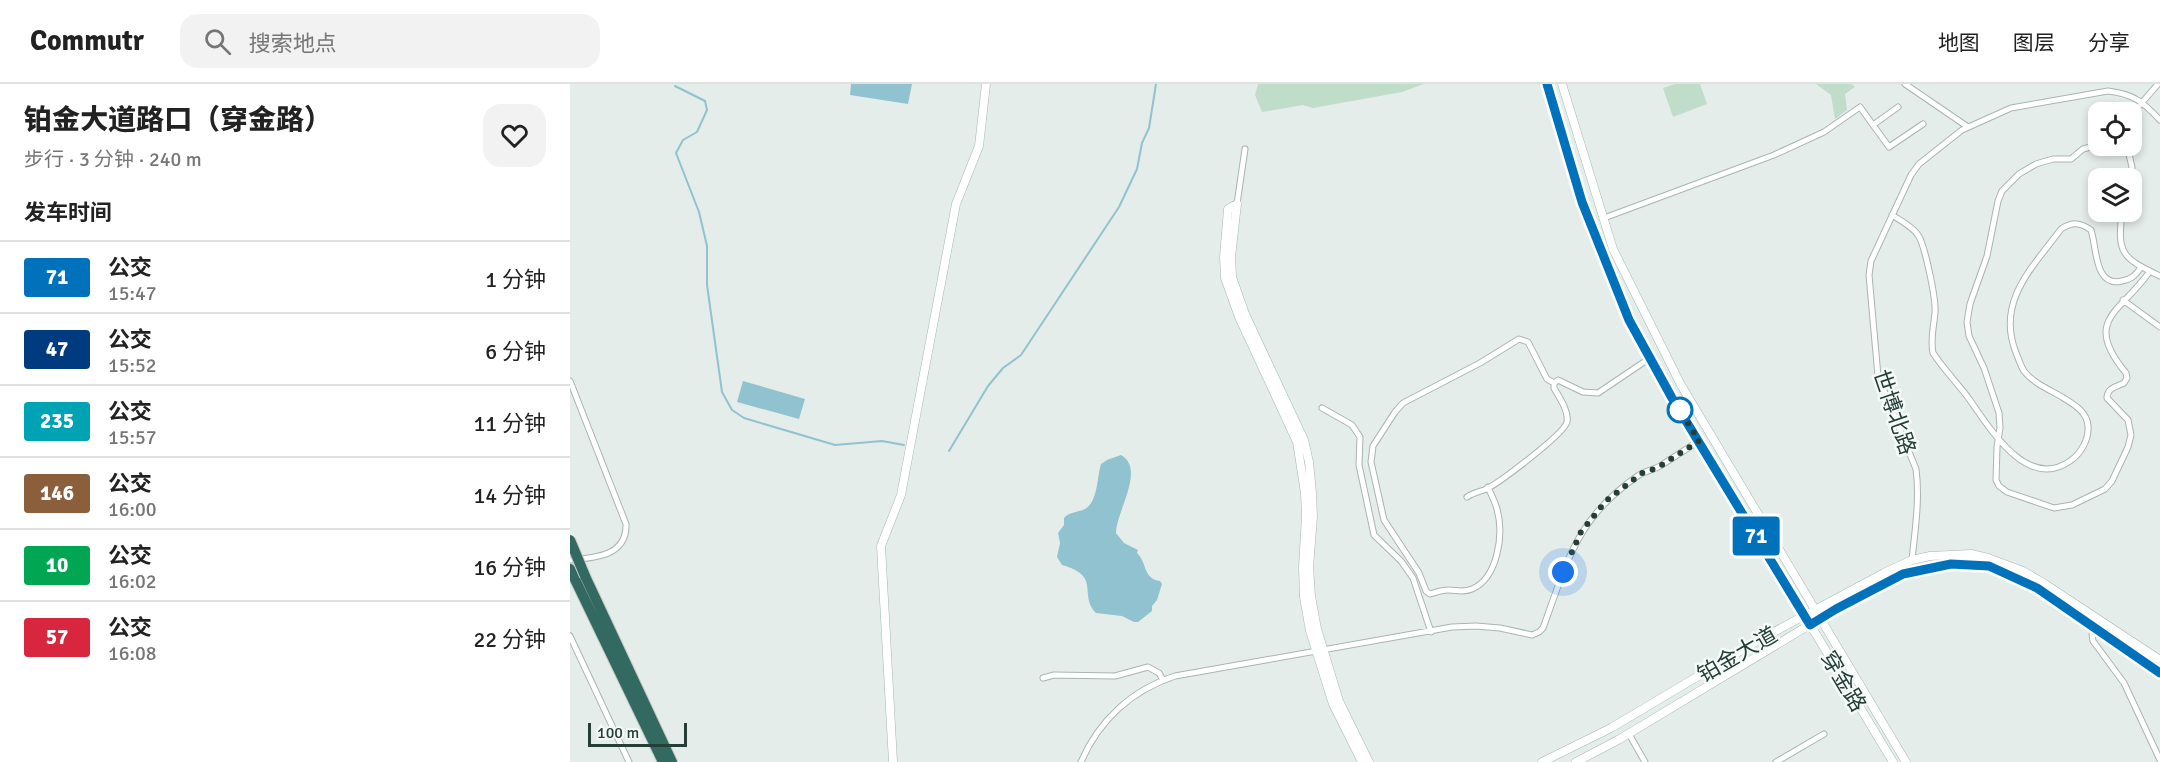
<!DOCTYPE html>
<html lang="zh">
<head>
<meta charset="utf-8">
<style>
  body { margin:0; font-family:Signika,"Noto Sans SC",sans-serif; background:#f2f2f2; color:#222; height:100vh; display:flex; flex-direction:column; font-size:22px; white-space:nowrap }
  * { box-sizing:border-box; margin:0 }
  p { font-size:20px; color:#767676 }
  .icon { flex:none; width:33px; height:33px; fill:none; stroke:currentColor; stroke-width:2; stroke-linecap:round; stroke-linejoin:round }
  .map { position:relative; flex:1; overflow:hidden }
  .panel { display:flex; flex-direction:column; background:#fff; width:570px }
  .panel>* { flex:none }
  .badge { padding:0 12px; border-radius:4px; font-size:21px; line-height:39px }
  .controls { position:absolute; left:1518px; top:18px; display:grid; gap:12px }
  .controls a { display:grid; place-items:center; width:54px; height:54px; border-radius:12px; background:#fff; box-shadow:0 3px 9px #0003; font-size:30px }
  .scale { position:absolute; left:18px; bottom:15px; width:99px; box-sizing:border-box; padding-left:6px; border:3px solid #253e38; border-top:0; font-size:16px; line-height:21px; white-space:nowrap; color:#253e38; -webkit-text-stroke:4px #f5faf8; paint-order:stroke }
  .you { position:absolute; width:30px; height:30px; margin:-15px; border:4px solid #fff; border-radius:50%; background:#1a73e8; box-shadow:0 0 0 9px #1a73e833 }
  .map>.badge { position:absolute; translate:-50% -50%; box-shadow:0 0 0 3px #fff }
  h2 { padding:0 24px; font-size:22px; line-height:54px }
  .round { display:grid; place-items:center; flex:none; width:63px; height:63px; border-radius:18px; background:#f2f2f2 }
  .overview { display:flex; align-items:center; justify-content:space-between; height:102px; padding:0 24px }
  h1 { font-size:28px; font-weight:800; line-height:45px }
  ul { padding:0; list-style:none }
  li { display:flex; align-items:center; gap:18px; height:72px; padding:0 24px; border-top:2px solid #e0e0e0 }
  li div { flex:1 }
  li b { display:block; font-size:22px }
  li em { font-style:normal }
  li .badge { min-width:66px; font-weight:700; text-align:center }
  header { display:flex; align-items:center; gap:36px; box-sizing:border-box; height:84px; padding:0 30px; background:#fff; border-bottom:2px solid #e0e0e0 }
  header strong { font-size:28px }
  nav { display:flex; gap:33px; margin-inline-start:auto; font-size:21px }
  .search { width:420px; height:54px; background:#f2f2f2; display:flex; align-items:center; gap:15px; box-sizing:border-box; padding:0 21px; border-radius:18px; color:#767676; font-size:22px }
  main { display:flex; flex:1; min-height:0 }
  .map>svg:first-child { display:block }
</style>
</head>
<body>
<header>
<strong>Commutr</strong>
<div class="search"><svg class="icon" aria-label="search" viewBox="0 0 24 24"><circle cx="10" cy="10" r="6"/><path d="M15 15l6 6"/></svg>搜索地点</div>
<nav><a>地图</a><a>图层</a><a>分享</a></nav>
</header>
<main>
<section class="panel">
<div class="overview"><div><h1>铂金大道路口（穿金路）</h1><p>步行 · 3 分钟 · 240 m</p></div><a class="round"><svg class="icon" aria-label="heart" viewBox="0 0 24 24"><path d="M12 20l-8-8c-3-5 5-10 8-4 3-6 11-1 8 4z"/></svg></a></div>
<h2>发车时间</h2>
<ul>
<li><span class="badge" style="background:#0072bc;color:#fff">71</span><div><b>公交</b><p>15:47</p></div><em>1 分钟</em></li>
<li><span class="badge" style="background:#003b80;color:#fff">47</span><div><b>公交</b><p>15:52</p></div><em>6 分钟</em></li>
<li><span class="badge" style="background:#00a3b4;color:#fff">235</span><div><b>公交</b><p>15:57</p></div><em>11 分钟</em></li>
<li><span class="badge" style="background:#8b5e3c;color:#fff">146</span><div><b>公交</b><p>16:00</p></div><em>14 分钟</em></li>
<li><span class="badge" style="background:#00a651;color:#fff">10</span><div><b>公交</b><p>16:02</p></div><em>16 分钟</em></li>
<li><span class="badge" style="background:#d7263d;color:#fff">57</span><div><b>公交</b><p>16:08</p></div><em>22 分钟</em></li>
</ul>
</section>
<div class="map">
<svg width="1590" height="678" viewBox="0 0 1590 678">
  <rect width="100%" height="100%" fill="#e5edea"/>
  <!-- green -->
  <path fill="#bfddc8" d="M688 0H854L832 8 743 24 733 21 692 28 685 11Z
    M1105 0H1130L1137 20 1103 33 1093 4Z
    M1246 0H1282L1285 3 1275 10 1277 26 1265 35 1261 11Z"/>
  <!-- water -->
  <path fill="#90c3cf" d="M281 0H342L338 20 280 11Z
    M173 297 235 315 229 335 167 318Z
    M551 371C576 385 546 428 546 449L554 459 568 466 567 469C577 478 573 495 590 497L592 500 587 516 582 522V527L568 538H564L552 532 526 529C508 510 532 492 492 481L487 473 490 459 488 449 494 441V434C500 427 507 429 515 425 528 418 527 392 531 380L537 376Z"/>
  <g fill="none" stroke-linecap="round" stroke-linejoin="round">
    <!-- stream -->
    <path stroke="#90c3cf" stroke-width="2" d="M105 2 135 17 137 26 127 48 113 56 106 69 129 128 137 162V201L152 308 162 326 174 334 265 361 312 357 334 361
      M379 367 418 302 433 284 451 271 549 123 567 85 572 59 579 44 586 0"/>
    <!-- street casing -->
    <g stroke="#a8b5b1" stroke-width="7">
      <path id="street" d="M1335 0 1398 43
        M1562 30 1588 0
        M1303 41 1328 23
        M1528 61 1513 65 1501 75H1483L1466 80 1449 90 1432 107 1428 117 1417 172 1400 220 1397 238 1399 252 1414 284 1429 329 1430 344 1427 363 1426 396 1429 402 1437 408 1484 424 1502 421 1535 405 1542 397 1558 363 1561 351 1558 336 1537 314C1537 304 1546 303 1554 299L1557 294 1556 289C1511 235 1552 228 1580 187
        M1557 62 1562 83 1559 94
        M667 120 675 65
        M1552 128C1547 170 1552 174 1590 192
        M1322 131C1331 137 1342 142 1348 151 1355 161 1366 215 1365 228 1364 242 1360 255 1363 269 1373 284 1386 298 1397 312 1418 341 1456 408 1500 377 1511 370 1519 355 1518 342 1517 327 1503 320 1492 313 1480 306 1463 299 1454 287 1450 281 1448 273 1445 266 1427 216 1463 183 1491 145 1502 138 1510 138 1521 146 1527 163 1524 204 1552 197 1562 195 1566 191 1571 183
        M1034 134 1204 71 1254 48 1290 23 1319 63 1353 40
        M1553 216 1590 243
        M0 297 56 440C57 472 25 474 0 476
        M752 324 782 341 790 353 789 381 804 451 831 477 843 494 861 548
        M918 403C921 410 925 418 927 425 934 450 928 494 902 505 893 509 887 506 878 506 872 506 866 508 860 510L856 507 849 489 814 436 801 378 803 362 825 328 833 319 910 279 949 255 958 258 977 295 984 299
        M897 413C903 409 908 408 914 406 927 401 994 350 997 338 999 327 989 313 984 304V299L988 296 1013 308 1028 309 1080 274
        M1342 476C1345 446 1350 415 1346 385L1308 292 1299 191 1301 177 1341 91 1349 80 1392 46 1441 24 1538 7C1564 10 1573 18 1590 36
        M1524 544 1522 550 1523 557 1554 599 1590 676
        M0 552 59 678
        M473 594 484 591 545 592 578 583 589 589 593 596
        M1059 650 1075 678
        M511 678C529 636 562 606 605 592L882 543 906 542 930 544 962 551 969 548 973 544C998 476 1006 434 1069 391 1075 387 1083 386 1090 382 1103 374 1116 365 1129 357
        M1206 678 1254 650"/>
    </g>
    <!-- secondary casing -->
    <g stroke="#a4b8b2" stroke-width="9">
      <path id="secondary" d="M977 0 1012 118 1059 236 1103 313 1323 678
        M992 0 1043 165 1111 301 1336 678
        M667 120 658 125 654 173 655 194 669 233 727 358 735 409 736 432 733 483 734 513 740 547 763 620 792 678
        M667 120 661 173 662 193 675 230 734 356 739 378 742 409 743 433 739 483 741 512 747 545 769 617 799 678
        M323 678 311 462 331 411 386 120 409 62 416 0
        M972 678 1041 644 1187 557 1314 489 1342 476 1360 472 1401 470 1418 474 1453 487 1475 500 1590 576
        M1006 678 1048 656 1266 525 1333 490 1381 480H1401L1419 482 1437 489 1467 504 1590 589"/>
    </g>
    <!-- highway casing -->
    <g stroke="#c2c9c7" stroke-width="12">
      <path id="highway" d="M0 485 93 678
        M15 492 102 678"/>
    </g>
    <!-- street -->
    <use href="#street" stroke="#fff" stroke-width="5"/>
    <!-- secondary -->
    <use href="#secondary" stroke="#fff" stroke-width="8"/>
    <!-- highway -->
    <use href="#highway" stroke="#326960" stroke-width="10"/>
    <!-- highway-bridge casing -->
    <g stroke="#c2c9c7" stroke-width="12" stroke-linecap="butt">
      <path id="highway-bridge" d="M0 456 15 492"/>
    </g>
    <!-- highway-bridge -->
    <use href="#highway-bridge" stroke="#326960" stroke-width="10"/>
  </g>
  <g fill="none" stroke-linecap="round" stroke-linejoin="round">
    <!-- line casing -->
    <g stroke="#fff" stroke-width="14">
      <path id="line" d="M977 0 1012 118 1059 236 1102 314 1240 541 1266 525 1333 490 1381 480 1419 482 1467 504 1590 589"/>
    </g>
    <!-- line -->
    <use href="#line" stroke="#0072bc" stroke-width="9"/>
    <!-- walk -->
    <path stroke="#253e38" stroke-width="6" stroke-dasharray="0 10.8" d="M993 488 1011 448 1036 417 1072 389 1087 384 1129 357 1110 326"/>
  </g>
  <!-- markers -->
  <circle fill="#fff" stroke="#0072bc" stroke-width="3" cx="1110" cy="326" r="12"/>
  <g text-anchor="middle" stroke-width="5" stroke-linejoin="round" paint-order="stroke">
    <!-- street labels -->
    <g font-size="22" fill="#253e38" stroke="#f5faf8">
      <text transform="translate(1325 328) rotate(71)" y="8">世博北路</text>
      <text transform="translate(1167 570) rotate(-30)" y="8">铂金大道</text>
      <text transform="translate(1274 597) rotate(59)" y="8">穿金路</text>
    </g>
  </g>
</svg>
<div class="controls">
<a><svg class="icon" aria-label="locate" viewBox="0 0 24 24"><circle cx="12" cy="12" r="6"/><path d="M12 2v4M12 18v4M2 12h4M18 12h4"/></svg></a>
<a><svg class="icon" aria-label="layers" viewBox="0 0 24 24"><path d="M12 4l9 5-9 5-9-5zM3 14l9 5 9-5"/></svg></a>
</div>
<div class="scale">100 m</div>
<div class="you" style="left:993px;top:488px"></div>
<b class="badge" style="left:1186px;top:452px;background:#0072bc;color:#fff">71</b>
</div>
</main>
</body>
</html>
